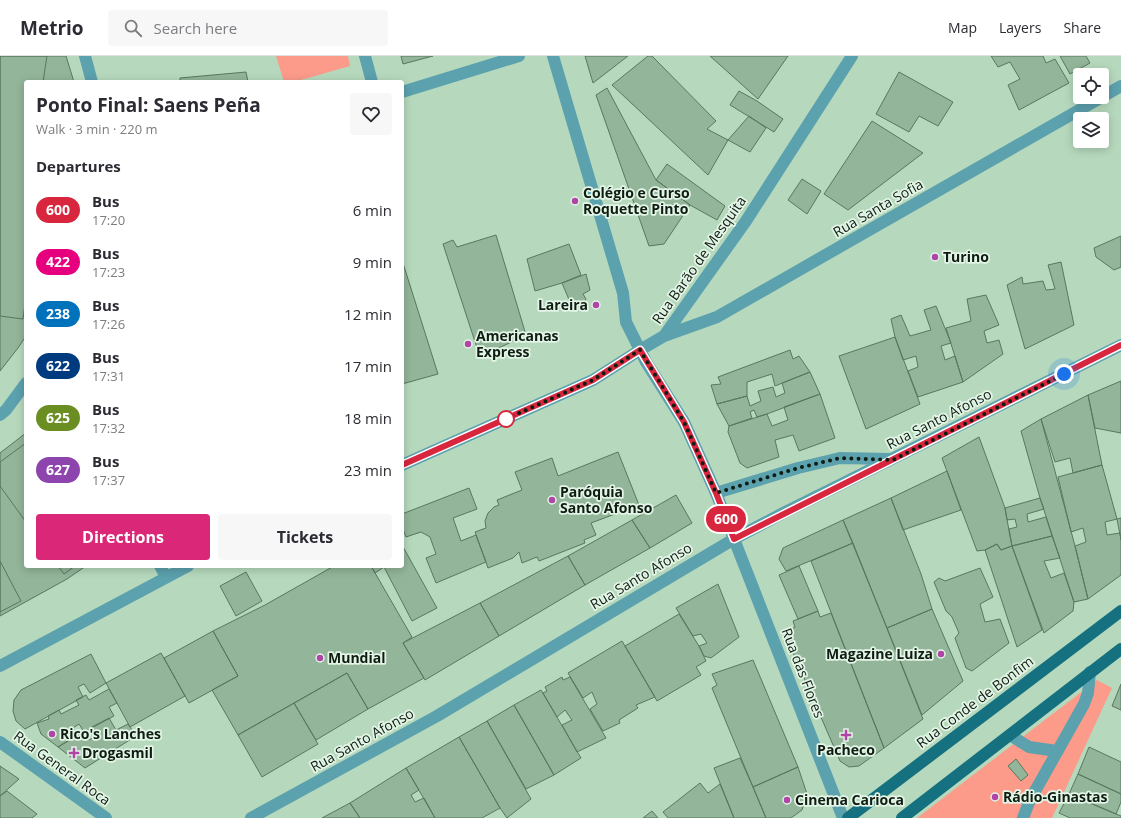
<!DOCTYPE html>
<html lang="en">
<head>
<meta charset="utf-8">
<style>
  body { margin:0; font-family:"Open Sans",sans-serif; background:#f7f7f7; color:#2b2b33; height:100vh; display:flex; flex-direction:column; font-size:15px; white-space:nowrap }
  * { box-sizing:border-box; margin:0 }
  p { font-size:13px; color:#7c7c81 }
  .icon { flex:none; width:22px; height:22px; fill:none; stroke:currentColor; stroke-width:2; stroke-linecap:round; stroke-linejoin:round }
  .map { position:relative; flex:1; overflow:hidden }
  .details { position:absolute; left:24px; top:24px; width:380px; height:488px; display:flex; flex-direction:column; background:#fff; border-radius:4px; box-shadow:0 2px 10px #0003 }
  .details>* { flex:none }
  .badge { padding:0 8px; border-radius:13px; font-size:14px; line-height:26px }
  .buttons { position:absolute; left:1073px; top:12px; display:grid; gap:8px }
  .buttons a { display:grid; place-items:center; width:36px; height:36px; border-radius:4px; background:#fff; box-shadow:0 2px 10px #0003; font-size:20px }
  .you { position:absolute; width:20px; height:20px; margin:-10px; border:3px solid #fff; border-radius:50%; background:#1a73e8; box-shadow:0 0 0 6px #1a73e833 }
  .map>.badge { position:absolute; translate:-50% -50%; box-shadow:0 0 0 2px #fff }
  h2 { padding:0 12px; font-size:15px; line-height:36px }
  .round { display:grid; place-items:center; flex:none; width:42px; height:42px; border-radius:4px; background:#f7f7f7 }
  .overview { display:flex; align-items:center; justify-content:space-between; height:68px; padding:0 12px }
  h1 { font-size:19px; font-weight:700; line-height:30px }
  .button { display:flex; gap:8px; margin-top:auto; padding:8px 12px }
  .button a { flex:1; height:46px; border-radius:4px; background:#db2777; color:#fff; font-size:16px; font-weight:700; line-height:46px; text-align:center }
  .button a+a { background:#f7f7f7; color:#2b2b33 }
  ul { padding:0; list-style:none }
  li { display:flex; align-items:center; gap:12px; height:52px; padding:0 12px }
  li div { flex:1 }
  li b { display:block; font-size:15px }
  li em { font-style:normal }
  li .badge { min-width:44px; font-weight:700; text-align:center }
  header { display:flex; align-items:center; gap:24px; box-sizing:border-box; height:56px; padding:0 20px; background:#fff; border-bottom:1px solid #e1e1e2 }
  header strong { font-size:19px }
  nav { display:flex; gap:22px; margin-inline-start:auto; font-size:14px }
  .search { width:280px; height:36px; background:#f7f7f7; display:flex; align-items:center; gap:10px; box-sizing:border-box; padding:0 14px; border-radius:4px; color:#7c7c81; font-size:15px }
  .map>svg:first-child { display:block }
</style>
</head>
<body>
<header>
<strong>Metrio</strong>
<div class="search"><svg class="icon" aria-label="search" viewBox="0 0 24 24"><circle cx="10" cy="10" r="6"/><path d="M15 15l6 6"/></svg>Search here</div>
<nav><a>Map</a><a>Layers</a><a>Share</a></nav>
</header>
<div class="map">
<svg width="1121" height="762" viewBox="0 0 1121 762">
  <rect width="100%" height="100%" fill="#b6d9bd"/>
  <!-- green -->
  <path fill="#fc9b8a" d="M276 0H348L350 10 294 26H284Z
    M1097 624 1112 632 1052 762H917Z"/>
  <!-- building -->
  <path fill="#93b599" stroke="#58785f" d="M0 0H66L74 26H26V280L18 292 0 315Z
    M0 0H47L43 26H26V240L23 263 0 260Z
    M401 0H433L403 8Z
    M585 0H628L593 27Z
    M648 0H652L716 65 707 73 728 84 708 119 612 29Z
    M710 0H788L758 43Z
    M991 0H1043L1046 7 1055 3 1069 27 1019 54 1008 29 1020 23 1010 6 998 11Z
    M1060 0H1086L1090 7 1070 18Z
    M246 16 248 26H180V22Z
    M899 16 953 46 938 70 919 60 909 76 876 58Z
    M607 32 656 124 690 149 664 188 649 190 596 39Z
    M739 35 757 45 783 63 774 76 730 49Z
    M749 60 766 72 750 96 728 84Z
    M872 65 923 97 848 154 824 138Z
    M667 108 725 150 717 164 690 149 656 124Z
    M802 123 821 135 807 158 788 144Z
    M496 179 526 279 480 301 443 188 453 184 457 191Z
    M1121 180V211L1114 214 1096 201 1094 192Z
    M569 188 581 219 562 227 535 235 527 203Z
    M402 204 438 318 402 328Z
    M1061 206 1074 269 1025 293 1007 229 1022 221 1023 228 1043 225 1046 234 1055 233 1048 209Z
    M586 218 590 234 583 238 586 243 584 249 573 253 562 227Z
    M986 239 999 269 984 275 987 287 999 284 1003 298 963 326 946 272 971 265 967 243Z
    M936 250 951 287 941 290 945 304 955 300 963 326 918 341 908 315 918 311 916 300 903 304 895 281 891 263 901 259 910 280 931 274 924 254Z
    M895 281 920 348 866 373 839 300Z
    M790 294 793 303 799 300 810 316 775 330 772 318 747 326V340L717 348 711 329 721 328 718 321Z
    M810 316 820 338 767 358 757 361 754 354 750 356 752 362 729 370 717 348 747 340 750 350 761 345 758 335 773 331 776 341 785 337 782 327Z
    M1121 325V377L1095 372 1088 339Z
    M820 338 835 382 799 395 793 379 775 384 779 401 747 412 740 407 728 376 729 370 767 358 772 370 788 364 784 351Z
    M1088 339 1102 409 1073 417 1070 402 1055 406 1041 363Z
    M1041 363 1075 490 1088 543 1074 546 1040 442 1021 375Z
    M26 377V510H86L67 523 0 560V397Z
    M979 381 1005 452 1010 480 1012 490 1001 494 997 488 985 494 977 495 942 402Z
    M26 387V466L0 430V406Z
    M618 396 639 449 591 467 596 479 584 484 585 487 539 505 537 501 522 507 519 496 513 502 488 512 475 476 486 472 485 465 488 457 494 451 499 449 497 444 522 434 515 416 552 402 558 420Z
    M1102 409 1117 463 1105 466 1107 479 1120 477 1121 484V519L1088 543 1075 490 1086 486 1083 472 1071 476 1058 421Z
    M947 415 961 454 903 474 891 442Z
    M469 432 477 453 453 462 461 485 476 479 486 506 436 527 426 502 436 498 430 481 421 476 406 481 402 471V458Z
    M676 439 692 467 650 492 632 464Z
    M891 442 921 518 932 553 887 572 843 464Z
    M1040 442 1044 453 1027 458 1028 466 1046 461 1052 480 1012 490 1009 473 1017 471 1015 463 1007 464 1005 452Z
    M1121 462V484L1117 463Z
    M632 464 650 492 585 529 568 500Z
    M843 464 853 487 786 515 779 503 783 492Z
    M1052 480 1060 502 1044 505 1051 522 1064 517 1074 546 1073 555 1044 577 1012 490Z
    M853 487 923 663 884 692 811 505Z
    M997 488 1001 494 1012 490 1042 574 1017 591 985 494Z
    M402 489 437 552 412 565 384 511 375 517 371 510H402Z
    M568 500 585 529 499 580 480 547Z
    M0 505 21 545 0 556Z
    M58 510H75L64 518Z
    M334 510H371L412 581 403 587 424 622 368 653 347 617 238 679 212 634 238 620 213 575 265 549Z
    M799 510 818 555 798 563 779 519Z
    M980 512 993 541 980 548 985 566 1000 563 1009 587 972 615 966 612 955 582 959 577 952 561 946 555 934 526 939 522 945 525Z
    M246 516 262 545 236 560 220 530Z
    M718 528 739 581 711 602 704 600 699 590 707 587 701 578 693 580 676 552Z
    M480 547 499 580 425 624 403 587Z
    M932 553 963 625 922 659 887 572Z
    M818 555 820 561 831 557 884 692 859 710 849 711 840 705 784 576 795 571 793 565Z
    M679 558 699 590 706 605 696 611 701 619 657 645 625 590Z
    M213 575 238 620 189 647 164 602Z
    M622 585 655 641 636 649 638 652 619 664 620 667 603 675 590 653 597 648 592 636 583 642 568 617Z
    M161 597 185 640 130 671 106 627Z
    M91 598 106 627 90 637 84 628 78 631 83 641 25 673 16 665 13 655 14 644 21 634Z
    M753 604 798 711 753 731 712 632 717 629 712 618Z
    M347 617 368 653 316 684 294 647Z
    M562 621 563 624 570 621 606 682 577 696 562 669 572 664 565 654 557 661 543 637 547 635 545 631Z
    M1121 628V654L1112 650Z
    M109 633 117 647 109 651 114 660 84 676 79 668 73 672 77 679 58 691 41 678 37 667 49 663 48 660 59 654 61 658 79 649 76 644 86 639 89 644Z
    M541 634 581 702 554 719 514 649Z
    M294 647 318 688 262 721 238 679Z
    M514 649 554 719 526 733 487 665Z
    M109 662 116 674 128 668 136 680 85 712 58 691 84 676 89 684 97 680 92 671Z
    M487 665 531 743 507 762 500 752 459 681Z
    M459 681 500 752 482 762H435L406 712Z
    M1089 691 1121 706V738L1078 718Z
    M740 702 753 731 766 762H734L714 712Z
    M1016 703 1028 719 1021 725 1008 710Z
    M0 710 19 723 0 740Z
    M798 711 807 738 802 754 791 762H766L753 731Z
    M406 712 419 734 411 739 415 746 424 742 435 762H360L350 747Z
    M1078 718 1121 738V746L1116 758 1069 738Z
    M700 727 708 737 720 728 734 762H668L663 756Z
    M7 735 37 758 32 762H0V740Z
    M1069 738 1116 758 1121 760V762H1070L1059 757Z
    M350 747 360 762H322Z
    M652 755 658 762H643Z"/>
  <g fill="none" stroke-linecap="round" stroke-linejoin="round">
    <!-- minor -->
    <path stroke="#5ca1ae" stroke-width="12" d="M85 0 92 26
      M365 0 372 26
      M553 0 623 237 626 266 646 306 684 366 716 437 843 762
      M402 36 519 0
      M1102 41 1121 30
      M664 280 717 261 1102 41
      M0 359 6 354 26 327
      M402 409 593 324 640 294 664 280 746 165 852 0
      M716 437 798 412 840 402 890 403
      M160 510 166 521
      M0 610 188 510
      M1010 679 1029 691 1057 695
      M0 686 106 762
      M251 762 437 660 734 483 785 456 1121 289
      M1023 762 1030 744 1084 648 1088 637 1090 616"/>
    <!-- major -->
    <path stroke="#15717f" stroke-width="12" d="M848 762 1121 555
      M902 762 1121 593"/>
  </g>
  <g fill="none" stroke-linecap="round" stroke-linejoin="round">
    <!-- line casing -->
    <g stroke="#fff" stroke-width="9">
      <path id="line" d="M402 409 593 324 640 294 684 366 716 437 734 483 1121 289"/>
    </g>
    <!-- line -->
    <use href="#line" stroke="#d7263d" stroke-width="6"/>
    <!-- walk -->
    <path stroke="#0f1c12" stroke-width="4" stroke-dasharray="0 7.2" d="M506 363 593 324 640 294 684 366 716 437 798 412 840 402 893 404 1064 318"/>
  </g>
  <!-- markers -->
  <g fill="#ae45a7" stroke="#e3f5e6" stroke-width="1.5">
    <circle cx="575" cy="145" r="4"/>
    <circle cx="935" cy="201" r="4"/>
    <circle cx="596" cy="249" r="4"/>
    <circle cx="468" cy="288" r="4"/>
    <circle cx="552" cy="444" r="4"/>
    <circle cx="941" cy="598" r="4"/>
    <circle cx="320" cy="602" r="4"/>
    <circle cx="52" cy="678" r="4"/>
    <path d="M844 673h4v4h4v4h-4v4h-4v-4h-4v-4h4z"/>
    <path d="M72 691h4v4h4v4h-4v4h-4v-4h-4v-4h4z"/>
    <circle cx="995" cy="741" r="4"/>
    <circle cx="787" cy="744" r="4"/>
  </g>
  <circle fill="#fff" stroke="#d7263d" stroke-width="2" cx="506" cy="363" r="8"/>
  <g text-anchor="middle" stroke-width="3.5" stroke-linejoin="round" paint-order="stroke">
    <!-- poi labels -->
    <g font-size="14" font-weight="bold" fill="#0f1c12" stroke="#e3f5e6" text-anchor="start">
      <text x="583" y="142">Colégio e Curso<tspan x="583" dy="16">Roquette Pinto</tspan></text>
      <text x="943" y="206">Turino</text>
      <text x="588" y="254" text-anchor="end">Lareira</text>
      <text x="476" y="285">Americanas<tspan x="476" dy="16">Express</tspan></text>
      <text x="560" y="441">Paróquia<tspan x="560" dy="16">Santo Afonso</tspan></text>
      <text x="933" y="603" text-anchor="end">Magazine Luiza</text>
      <text x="328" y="607">Mundial</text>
      <text x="60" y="683">Rico's Lanches</text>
      <text x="846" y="699" text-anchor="middle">Pacheco</text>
      <text x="82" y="702">Drogasmil</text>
      <text x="1003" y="746">Rádio-Ginastas</text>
      <text x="795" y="749">Cinema Carioca</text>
    </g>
    <!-- street labels -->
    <g font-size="14" fill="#0f1c12" stroke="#e3f5e6">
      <text transform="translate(878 152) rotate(-30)" y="5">Rua Santa Sofia</text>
      <text transform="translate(699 204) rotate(-55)" y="5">Rua Barão de Mesquita</text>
      <text transform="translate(939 363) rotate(-27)" y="5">Rua Santo Afonso</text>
      <text transform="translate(641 520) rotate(-31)" y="5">Rua Santo Afonso</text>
      <text transform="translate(803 617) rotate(69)" y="5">Rua das Flores</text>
      <text transform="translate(975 646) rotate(-37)" y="5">Rua Conde de Bonfim</text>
      <text transform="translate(362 684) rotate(-29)" y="5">Rua Santo Afonso</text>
      <text transform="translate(62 712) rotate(36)" y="5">Rua General Roca</text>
    </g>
  </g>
</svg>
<div class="buttons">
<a><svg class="icon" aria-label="locate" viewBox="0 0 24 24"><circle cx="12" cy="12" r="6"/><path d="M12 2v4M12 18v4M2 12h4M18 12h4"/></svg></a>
<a><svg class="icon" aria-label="layers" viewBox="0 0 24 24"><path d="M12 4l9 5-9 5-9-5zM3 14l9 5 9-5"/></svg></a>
</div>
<div class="you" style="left:1064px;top:318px"></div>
<b class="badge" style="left:726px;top:463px;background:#d7263d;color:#fff">600</b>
<section class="details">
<div class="overview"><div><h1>Ponto Final: Saens Peña</h1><p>Walk · 3 min · 220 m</p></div><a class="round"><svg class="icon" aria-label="heart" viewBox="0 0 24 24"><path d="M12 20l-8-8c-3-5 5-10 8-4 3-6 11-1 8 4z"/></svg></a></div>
<h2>Departures</h2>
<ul>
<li><span class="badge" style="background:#d7263d;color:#fff">600</span><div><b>Bus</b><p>17:20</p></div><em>6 min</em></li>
<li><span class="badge" style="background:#e6007e;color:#fff">422</span><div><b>Bus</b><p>17:23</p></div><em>9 min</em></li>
<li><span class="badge" style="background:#0072bc;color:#fff">238</span><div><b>Bus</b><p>17:26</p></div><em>12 min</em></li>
<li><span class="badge" style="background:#003b80;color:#fff">622</span><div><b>Bus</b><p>17:31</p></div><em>17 min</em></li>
<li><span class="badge" style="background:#6b8e23;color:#fff">625</span><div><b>Bus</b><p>17:32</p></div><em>18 min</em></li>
<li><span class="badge" style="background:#8e44ad;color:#fff">627</span><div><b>Bus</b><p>17:37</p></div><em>23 min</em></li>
</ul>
<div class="button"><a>Directions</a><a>Tickets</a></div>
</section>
</div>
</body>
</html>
